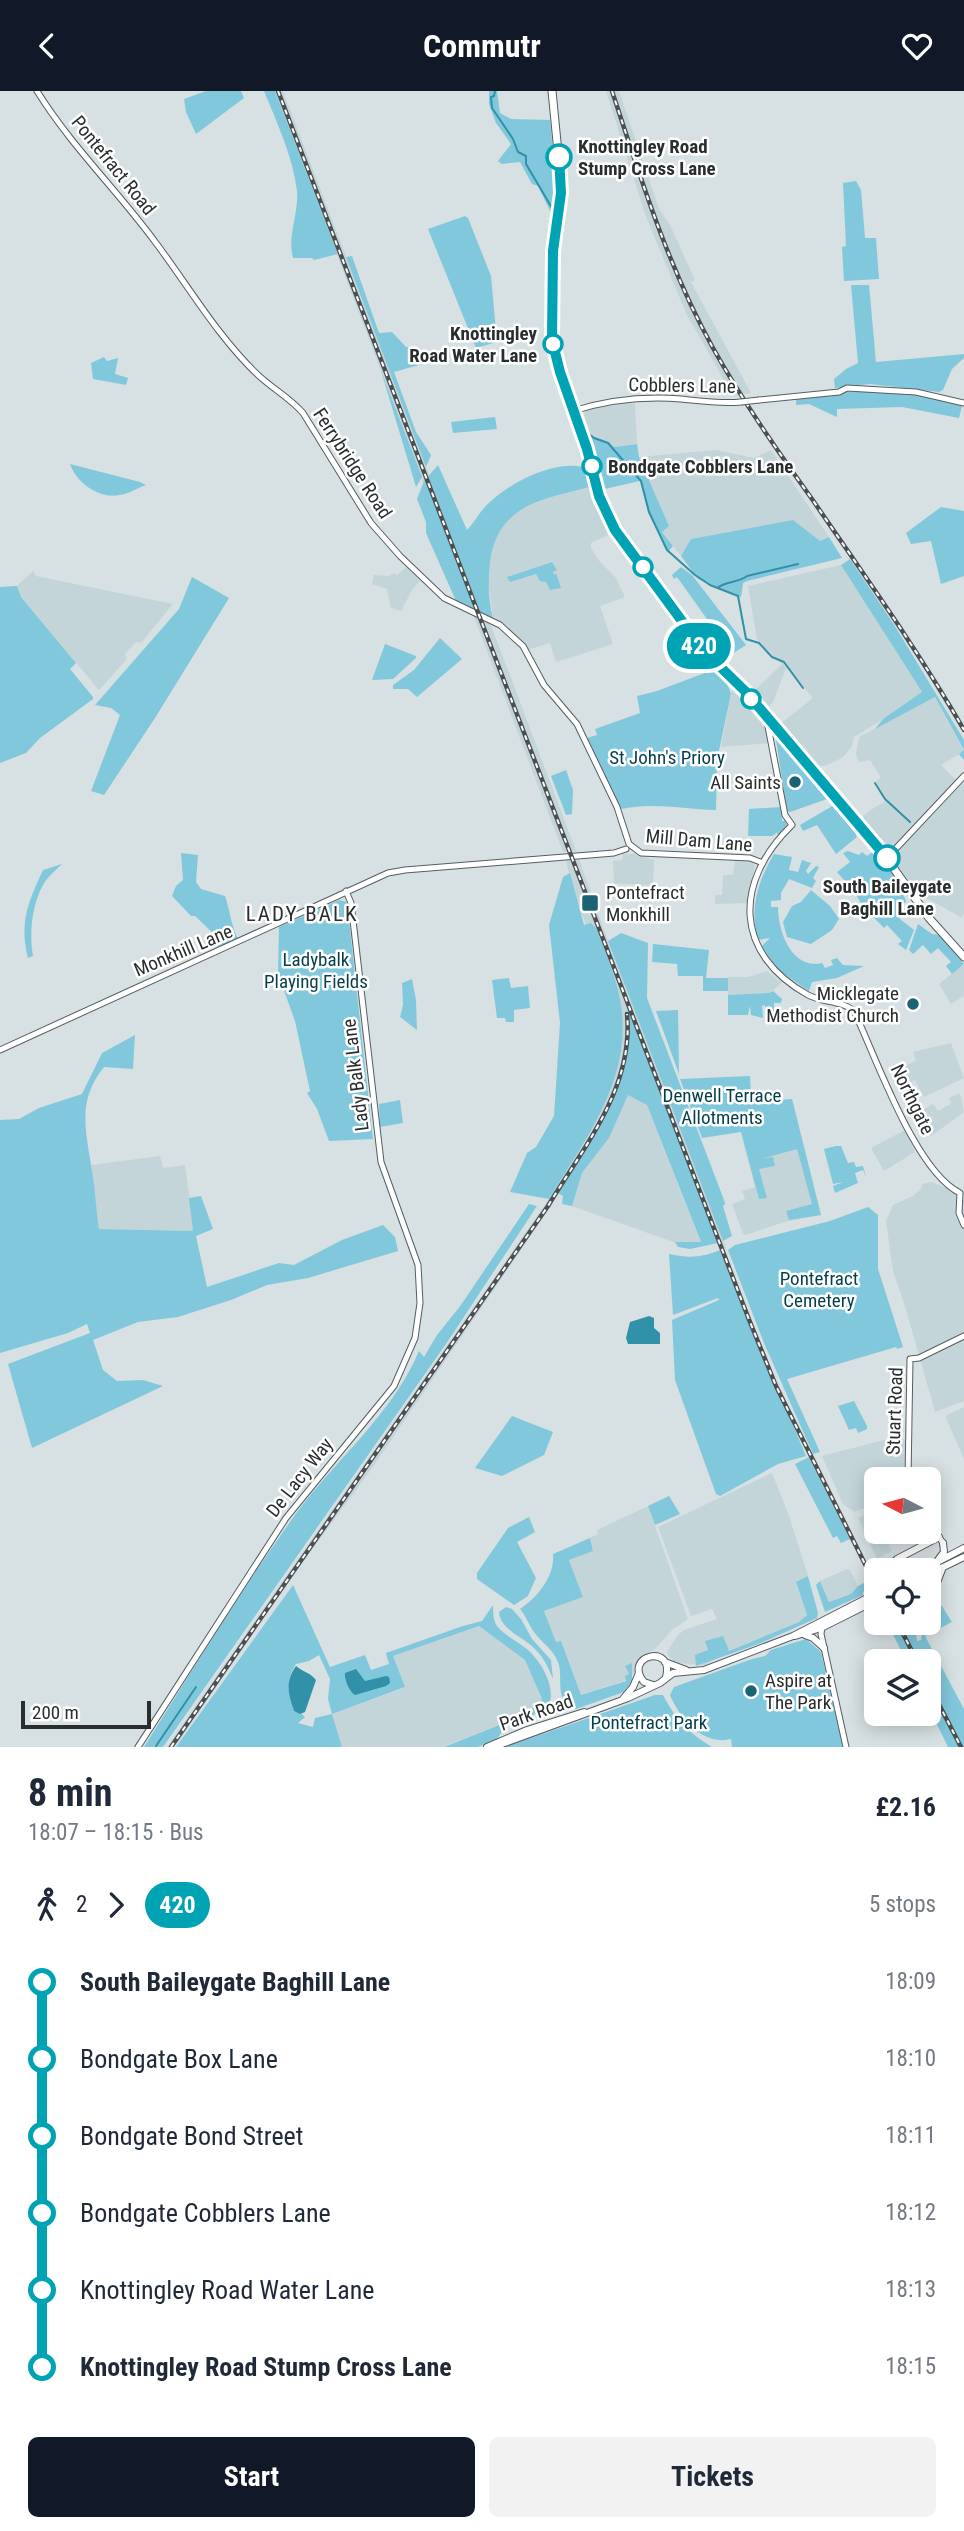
<!DOCTYPE html>
<html lang="en">
<head>
<meta charset="utf-8">
<style>
  body { margin:0; font-family:"Roboto Condensed",sans-serif; background:#f2f2f3; color:#1f2937; height:100vh; display:flex; flex-direction:column; font-size:26px; white-space:nowrap }
  * { box-sizing:border-box; margin:0 }
  p { font-size:23px; color:#747a83 }
  .icon { flex:none; width:38px; height:38px; fill:none; stroke:currentColor; stroke-width:2; stroke-linecap:round; stroke-linejoin:round }
  .map { position:relative; height:1656px; overflow:hidden }
  .side { display:flex; flex-direction:column; background:#fff; flex:1 }
  .side>* { flex:none }
  .badge { padding:0 14px; border-radius:23px; font-size:24px; line-height:46px }
  .needle { width:46px; rotate:276deg }
  .fabs { position:absolute; left:864px; top:1376px; display:grid; gap:14px }
  .fabs a { display:grid; place-items:center; width:77px; height:77px; border-radius:10px; background:#fff; box-shadow:0 4px 18px #0003; font-size:35px }
  .scale { position:absolute; left:21px; bottom:18px; width:130px; box-sizing:border-box; padding-left:7px; border:4px solid #2a2d2e; border-top:0; font-size:19px; line-height:24px; white-space:nowrap; color:#2a2d2e; -webkit-text-stroke:5px #fff; paint-order:stroke }
  .map>.badge { position:absolute; translate:-50% -50%; box-shadow:0 0 0 4px #fff }
  .legs { display:flex; align-items:center; gap:10px; height:77px; padding:0 28px; font-size:23px }
  .legs p { margin-inline-start:auto }
  .overview { display:flex; align-items:center; justify-content:space-between; height:119px; padding:0 28px }
  h1 { font-size:38px; font-weight:700; line-height:52px }
  .cta { display:flex; gap:14px; margin-top:auto; padding:14px 28px }
  .cta a { flex:1; height:80px; border-radius:10px; background:#111827; color:#fff; font-size:28px; font-weight:700; line-height:80px; text-align:center }
  .cta a+a { background:#f2f2f3; color:#1f2937 }
  ul { padding:0 28px; list-style:none }
  li { display:flex; align-items:center; gap:24px; height:77px; font-size:26px }
  li i { display:grid; place-items:center; width:10px; height:100%; margin:0 9px; background:currentColor }
  li i::after { content:''; width:18px; height:18px; margin:-9px; border:5px solid; border-radius:50%; background:#fff }
  li p { margin-inline-start:auto }
  li:first-child i { background:linear-gradient(#0000 50%,currentColor 0) }
  li:last-child i { background:linear-gradient(currentColor 50%,#0000 0) }
  header { display:flex; justify-content:space-between; align-items:center; height:91px; padding:0 28px; background:#111827; color:#fff; font-size:32px; font-weight:700 }
  .map>svg:first-child { display:block }
</style>
</head>
<body>
<header><svg class="icon" aria-label="back" viewBox="0 0 24 24"><path d="M15 5l-7 7 7 7"/></svg>Commutr<svg class="icon" aria-label="heart" viewBox="0 0 24 24"><path d="M12 20l-8-8c-3-5 5-10 8-4 3-6 11-1 8 4z"/></svg></header>
<div class="map">
<svg width="964" height="1656" viewBox="0 0 964 1656">
  <rect width="100%" height="100%" fill="#d7e0e2"/>
  <!-- built -->
  <path fill="#c4d5da" d="M275 0H283L469 488 479 504 510 584 576 760 563 761Z
    M606 0H619L659 118 670 134 695 189 691 191 751 302 733 305 686 222 645 123Z
    M635 312 637 353 614 356 609 351 590 344 584 325 585 320 608 315Z
    M716 359 754 367 771 359 829 446 820 450 692 448 681 465 662 440 669 435 639 366Z
    M590 396 611 443 591 452V457L600 471 616 487 625 506 600 515 613 553 556 571 550 552 528 559 515 542 493 527 488 488 491 466 496 446 507 429 518 420 544 407Z
    M841 474 922 601 909 612 854 646 852 655 843 666 828 674 817 676 779 634 813 607 786 577 773 611 766 618 752 602 782 573 757 549 748 495Z
    M406 476 420 490 412 499 401 520 391 517 387 498 372 493 374 484 389 485 394 482 397 484Z
    M33 480 36 485 173 513 141 552 136 551 125 563 127 568 99 599 21 506 17 495Z
    M733 593 762 626 770 652 721 656Z
    M935 606 964 660 941 674 958 691 964 685V822L962 827 923 805 917 804 893 769 904 754 900 751 889 758 859 729 869 720 887 709 876 690 881 686 870 669 859 671 856 663 859 646Z
    M623 763H634L654 769 653 795 614 792 613 770 622 769Z
    M579 768 608 850 726 1157 720 1159 628 918V963L621 995 599 1037 548 1119 370 1380 289 1490 175 1656H167L549 1108 575 1061 586 834 573 800 566 769Z
    M735 769 751 771 755 774 747 812 715 813V804H722L723 784H733Z
    M964 873V905L951 913 939 893Z
    M767 880 782 892 769 902 728 904V886H748Z
    M951 952 964 987 924 1006 915 989 908 992 902 976 916 970 913 961Z
    M960 1002 964 1021 931 1045 920 1028 925 1025 921 1020 933 1013 938 1020 951 1013 949 1007Z
    M628 1003 647 1014 701 1152 679 1153 572 1115 582 1082 609 1047Z
    M792 1008 821 1124 784 1131 746 1144 743 1143 732 1113 745 1108 742 1100 755 1096 741 1041Z
    M905 1039 915 1061 884 1080 871 1057Z
    M160 1065 163 1077 185 1074 194 1140 99 1138 91 1074Z
    M931 1091 960 1102 964 1100V1310L935 1321 905 1215 893 1180 886 1130 893 1114 913 1105 921 1098 922 1093Z
    M964 1316V1368L946 1327 947 1324Z
    M900 1345 906 1350V1388H877V1412L854 1421 843 1413 822 1365Z
    M772 1382 789 1425 808 1485 796 1491 807 1524 799 1531 729 1560 705 1574 676 1572 669 1566 667 1561 677 1545 684 1539 717 1528 712 1518 691 1525 658 1436Z
    M648 1415 688 1528 672 1539 656 1557 646 1563 638 1571 633 1584 626 1589 581 1604 561 1551 556 1552 544 1520 583 1506 569 1468 593 1460 590 1447 598 1443 597 1439Z
    M873 1420 877 1428V1440H882L892 1460 877 1468 858 1427Z
    M847 1478 850 1479 858 1495 851 1503 829 1511 820 1490Z
    M479 1535 525 1569 542 1608 538 1614 507 1627 502 1633 442 1656H342L332 1623 404 1597 392 1565Z"/>
  <!-- green -->
  <path fill="#82c8dc" d="M206 0H241L244 7 196 43 186 21 184 8Z
    M264 0H275L338 163 314 169 312 167H293C287 144 299 122 297 100 293 66 277 32 264 0Z
    M489 0H497L500 22 511 28 550 29 556 92 553 126 538 95 532 93 520 71 502 73 498 70 511 53 496 32 489 13Z
    M856 90 861 99 865 147H876L879 188 844 190 842 156 846 155 843 92Z
    M465 125 468 127 491 185 497 251 476 257 428 138Z
    M352 165 379 242 392 241 406 256 416 257 426 272 394 281 416 341 431 364 426 376 346 166Z
    M851 194H869L876 271 964 263V267L952 278 943 299 939 301 870 293 835 297 834 288 846 278 858 272Z
    M104 266 107 270 118 267 115 283 128 287 126 294 93 288 91 272Z
    M381 280 422 386 416 396Z
    M848 301C887 299 926 302 962 315L959 327 902 316 837 318V326L809 313 796 314V308Z
    M495 326 497 338 453 342 451 331Z
    M590 344 609 351 614 356 637 353 639 366 669 435 662 441 673 455 668 461 648 421 640 390 600 399 587 347Z
    M583 365 590 396C542 408 497 414 490 472 488 491 488 509 493 527L456 510 426 442V431L417 408 424 390 438 374 467 439C473 433 478 424 484 417 505 394 551 369 583 376Z
    M70 373 140 391 146 394C137 397 129 403 119 404 98 408 76 391 70 373Z
    M941 416 964 420V485L941 493 931 450 911 453 906 442Z
    M793 429 820 450 829 446 842 467 747 490 743 492 741 506 698 488 681 465 691 448Z
    M850 468 893 532 964 649V669L959 663 964 659 935 606 875 638 883 628 922 601 841 474Z
    M552 471 557 479 553 481 554 484 556 482 561 497 550 499 546 491 540 490 536 483 510 491 507 486Z
    M681 476 692 484 746 554 732 563 677 486 674 488 672 484Z
    M192 486 229 507 155 627 104 704 91 700 120 624 111 617 95 614 179 518Z
    M17 495 21 506 76 572 70 578 93 606V608L40 647 26 662 0 672V496Z
    M440 547 462 568 417 606 408 598H393V594L414 579Z
    M385 553 416 565V567L393 588 372 589Z
    M710 580 724 584 731 603 717 669 716 719C684 718 651 711 621 718L587 647 597 644 595 638 640 622 637 605 657 600Z
    M780 647 806 676 827 708 790 721 787 720 776 649Z
    M566 679 573 699 572 723 566 724 551 685Z
    M834 714 860 741 856 744 857 746 836 763 817 734 803 740 800 734Z
    M781 716 782 730H785L787 735 779 746 777 743 778 741 772 745H748L749 718Z
    M848 760 859 764 862 761 867 765 874 760 896 786 906 810 899 819 900 828 914 839 906 859 898 853 902 850 887 834 884 837C877 829 866 821 861 812 854 800 846 791 837 781L850 771 843 762Z
    M181 762 198 764 196 791 201 798 225 805C230 820 231 834 238 848L217 856 219 852 215 844 195 825H191L172 805 176 795 183 789Z
    M774 763 792 766 789 779 798 781 802 769 811 772 806 780 808 783 816 775 819 776 813 787 816 790 812 797 789 788 781 802V809L771 810V816H778C778 841 792 879 822 872L825 877 833 874 831 869 837 867 843 874 864 875 837 887 812 891 809 900 781 881 761 856 770 847 758 849C749 818 758 790 774 763Z
    M62 773C56 779 47 786 43 794 32 814 29 842 33 865L28 867C19 832 28 811 43 779Z
    M570 782 584 834 591 832 596 837C605 860 615 883 620 908 635 985 586 1047 549 1108L510 1101 527 1062 536 1056 554 1025 560 932 549 834 563 786Z
    M811 799 830 815 839 828 832 839 811 853 787 846 783 831 792 815 801 811Z
    M339 809 347 811 373 1048 329 1050 317 1018 307 1002 310 1000 295 930 278 883 279 836Z
    M918 833 932 843 940 844 964 873 952 883 946 875 951 871 938 857 931 863 923 854 913 863 909 859Z
    M621 842 648 852 647 907 724 1109 725 1113 723 1115 732 1145 723 1150 608 850Z
    M653 853 709 859 706 887H728V900H703V885H678L677 873 652 871Z
    M509 887 511 897 528 895 530 917 514 919V931H506L505 927H497L492 889Z
    M412 888 416 909 417 939 400 926 403 914 402 892Z
    M773 900 782 908 781 912H774V925L778 926V929L766 928 765 924 768 922 765 921V914L762 915 763 927 751 924 750 915 748 924H728V904L769 902Z
    M627 914 718 1152 690 1158 678 1156 675 1151H701L647 1014 628 1004 609 1047 582 1082 572 1115 562 1113 563 1105 558 1102C598 1038 636 994 627 914Z
    M678 919 679 983 656 920Z
    M135 944 133 978 104 976C78 1008 85 1036 91 1074 95 1095 96 1117 99 1138L193 1140 189 1107 201 1105 213 1138 196 1145 207 1196 279 1172 294 1174 342 1149 383 1134 395 1146 398 1160 308 1187 267 1194 231 1209 178 1226 138 1231 93 1249 103 1279 117 1290 143 1289 163 1295 32 1357 8 1273 90 1242 87 1233 68 1242 0 1262V1029L19 1028 39 1017 82 1003 102 962Z
    M750 985 751 1011 792 1008 821 1124 789 1129 786 1120 812 1113 797 1058 761 1068 773 1066 775 1075 759 1078 767 1107 759 1108 741 1041 702 1047 680 988Z
    M400 1009 403 1032 380 1036 379 1013Z
    M836 1055H841L848 1072 854 1071 856 1076 863 1075 866 1086 863 1079 855 1082 858 1092 835 1102 833 1095 843 1091 833 1093 824 1058Z
    M529 1113 537 1115 446 1253 163 1656H144C193 1578 241 1499 295 1424 335 1369 392 1324 419 1260L424 1266 437 1244 461 1214Z
    M868 1116 878 1124V1178L903 1256 897 1258 896 1256 787 1288 820 1361 813 1363 764 1252 728 1159 735 1154 830 1130Z
    M720 1159 806 1365 778 1373 720 1405 716 1403 675 1289 672 1229 719 1209 718 1207 673 1224 669 1163C688 1167 701 1167 720 1159Z
    M854 1310 867 1335V1338L858 1342 856 1337 849 1339 838 1315Z
    M512 1325 553 1341 544 1364 502 1385 475 1377Z
    M809 1366 850 1448 841 1452 837 1445 833 1447 795 1373Z
    M669 1405 680 1423 655 1434 648 1415Z
    M529 1426 535 1441 517 1451 536 1487 528 1505 514 1514 477 1488V1482L508 1437Z
    M590 1447 593 1460 569 1469 583 1506 544 1520 556 1551 561 1550 581 1604 626 1590 625 1585 629 1583 625 1575 632 1572V1590L624 1601 576 1618C553 1612 564 1587 558 1571 553 1558 542 1552 534 1541 529 1534 526 1525 520 1518 538 1506 555 1485 553 1463Z
    M808 1485 818 1522 817 1527 761 1552 696 1575 695 1564 708 1559 705 1550 723 1545 729 1560 799 1531 807 1524 796 1491Z
    M870 1489 874 1496 863 1501V1504L825 1521 816 1494 820 1490 829 1511 851 1503 858 1495Z
    M293 1494 330 1576 365 1564 371 1579 389 1573 386 1562 463 1535 482 1530 493 1514C493 1521 493 1529 497 1535 505 1545 519 1551 528 1559 542 1572 556 1596 549 1614L541 1621 507 1633 497 1648 478 1656H444L502 1633C513 1620 534 1622 542 1608L525 1569 479 1535 393 1565 405 1596 332 1623 328 1608 330 1588 319 1564 309 1570 296 1573C285 1589 289 1602 294 1620L302 1623 305 1626 298 1632 313 1636 315 1627 332 1623 342 1656H176Z
    M940 1512 952 1531 925 1545 964 1618V1656H948L929 1617V1570H906L887 1531 915 1534 917 1550 921 1549 923 1533 934 1526Z
    M506 1516 512 1518 521 1528 532 1548 551 1569 553 1588C549 1578 544 1567 536 1559 524 1546 500 1539 499 1521Z
    M806 1548 821 1561 843 1656H732L731 1648C703 1655 680 1628 670 1604L674 1596 752 1568 765 1565 771 1559Z
    M655 1604H663C677 1630 686 1640 712 1656H505Z"/>
  <!-- water -->
  <path fill="#3091a8" d="M649 1225 654 1227V1237L660 1242V1253H628L626 1247 630 1231Z
    M296 1575C303 1581 311 1582 316 1589L305 1621 300 1623 294 1620C288 1603 285 1590 296 1575Z
    M356 1578 365 1590 386 1585 389 1586 390 1592 386 1595 355 1604C350 1601 344 1589 345 1582Z"/>
  <g fill="none" stroke-linecap="round" stroke-linejoin="round">
    <!-- stream -->
    <path stroke="#3091a8" stroke-width="2" d="M495 0 494 5 491 6 492 17 513 48 518 61 526 65V73L552 117
      M556 190 557 157
      M572 306 582 334
      M584 339 594 347 608 352 641 390 649 421 667 459 695 484 710 494 738 505 746 548 759 552 772 566 784 571 803 597
      M717 497C726 490 738 492 747 485L798 473
      M875 692 885 708 910 731
      M156 1655 196 1596"/>
    <!-- secondary casing -->
    <g stroke="#575e60" stroke-width="7">
      <path id="secondary" d="M37 0C71 55 118 100 156 152 189 196 218 246 258 284 273 298 290 307 303 322L371 432 400 465 444 507 500 534 523 555 544 594 577 633 617 716 629 753 641 762 750 767 763 772
        M759 309 839 301 847 297 916 301 964 312
        M573 320C608 309 644 305 681 308 701 310 720 313 741 311
        M766 625 785 724 792 734C733 791 734 863 808 904 823 912 841 909 854 920 876 966 915 1080 960 1102L959 1122 964 1134
        M887 767 964 685
        M0 959 388 782 405 779 614 762 626 758
        M908 1388 910 1268 919 1267 964 1245
        M929 1431 943 1452
        M822 1535 821 1543 846 1656
        M138 1656 286 1427 394 1295 415 1247 420 1212 418 1174 381 1071 351 812 346 800"/>
    </g>
    <!-- primary casing -->
    <g stroke="#575e60" stroke-width="8">
      <path id="primary" d="M938 1469 944 1461 943 1452
        M886 1479 897 1468 939 1446
        M922 1479 964 1457
        M929 1483 964 1466
        M929 1526 935 1519 936 1494 943 1476
        M914 1531H918
        M805 1544 813 1547 824 1557
        M795 1545 821 1537 877 1509
        M665 1571 686 1579
        M653 1594 644 1591C622 1564 675 1552 666 1586
        M623 1608 633 1596 639 1582
        M487 1656 527 1639 584 1621
        M494 1656 628 1607 660 1592 673 1582 704 1579 793 1545 877 1502"/>
    </g>
    <!-- highway casing -->
    <g stroke="#575e60" stroke-width="9">
      <path id="highway" d="M552 0 561 92 553 160 552 249 560 281 587 358 599 405 615 439 704 560 743 598 835 705 875 751 929 827 964 866"/>
    </g>
    <!-- secondary -->
    <use href="#secondary" stroke="#fff" stroke-width="5"/>
    <!-- primary -->
    <use href="#primary" stroke="#fff" stroke-width="6"/>
    <!-- highway -->
    <use href="#highway" stroke="#fff" stroke-width="7"/>
    <!-- rail casing -->
    <g stroke="#4b4f51" stroke-width="4.5">
      <path id="rail" d="M278 0 748 1226 776 1295 877 1497
        M612 0C641 88 668 176 713 257 742 309 777 359 812 408 864 484 918 559 964 639
        M897 1531 917 1570
        M929 1594 961 1656
        M171 1656 548 1115C584 1055 634 997 627 923"/>
    </g>
    <!-- rail -->
    <use href="#rail" stroke="#fff" stroke-width="2" stroke-dasharray="5" stroke-linecap="butt"/>
    <!-- secondary-bridge casing -->
    <g stroke="#575e60" stroke-width="7" stroke-linecap="butt">
      <path id="secondary-bridge" d="M741 311 759 309"/>
    </g>
    <!-- secondary-bridge -->
    <use href="#secondary-bridge" stroke="#fff" stroke-width="5"/>
  </g>
  <g fill="none" stroke-linecap="round" stroke-linejoin="round">
    <!-- line-1 casing -->
    <g stroke="#fff" stroke-width="16">
      <path id="line-1" d="M559 66 561 102 553 160 552 249 560 281 587 358 599 405 615 439 704 560 745 600 887 767"/>
    </g>
    <!-- line-1 -->
    <use href="#line-1" stroke="#00a3b4" stroke-width="10"/>
  </g>
  <!-- markers -->
  <g fill="#fff" stroke="#00a3b4" stroke-width="3.5">
    <circle cx="559" cy="66" r="12"/>
    <circle cx="553" cy="253" r="9"/>
    <circle cx="592" cy="375" r="9"/>
    <circle cx="643" cy="476" r="9"/>
    <circle cx="751" cy="608" r="9"/>
    <circle cx="887" cy="767" r="12"/>
  </g>
  <g fill="#1b6272" stroke="#fff" stroke-width="2.5">
    <circle cx="795" cy="691" r="7"/>
    <rect x="581" y="803" width="18" height="18" rx="3.5"/>
    <circle cx="913" cy="913" r="7"/>
    <circle cx="751" cy="1600" r="7"/>
  </g>
  <g text-anchor="middle" stroke-width="5" stroke-linejoin="round" paint-order="stroke">
    <!-- stop labels -->
    <g font-size="19" font-weight="bold" fill="#2a2d2e" stroke="#fff" text-anchor="start">
      <text x="578" y="62">Knottingley Road<tspan x="578" dy="22">Stump Cross Lane</tspan></text>
      <text x="537" y="249" text-anchor="end">Knottingley<tspan x="537" dy="22">Road Water Lane</tspan></text>
      <text x="608" y="382">Bondgate Cobblers Lane</text>
      <text x="887" y="802" text-anchor="middle">South Baileygate<tspan x="887" dy="22">Baghill Lane</tspan></text>
    </g>
    <!-- street labels -->
    <g font-size="19" fill="#2a2d2e" stroke="#fff">
      <text transform="translate(114 74) rotate(51)" y="7">Pontefract Road</text>
      <text transform="translate(682 294) rotate(1)" y="7">Cobblers Lane</text>
      <text transform="translate(353 372) rotate(57)" y="7">Ferrybridge Road</text>
      <text transform="translate(699 749) rotate(5)" y="7">Mill Dam Lane</text>
      <text transform="translate(183 859) rotate(-23)" y="7">Monkhill Lane</text>
      <text transform="translate(355 984) rotate(-97)" y="7">Lady Balk Lane</text>
      <text transform="translate(913 1008) rotate(64)" y="7">Northgate</text>
      <text transform="translate(894 1320) rotate(-88)" y="7">Stuart Road</text>
      <text transform="translate(299 1386) rotate(-52)" y="7">De Lacy Way</text>
      <text transform="translate(536 1621) rotate(-19)" y="7">Park Road</text>
    </g>
    <!-- park labels -->
    <g font-size="19" fill="#033f4b" stroke="#fff">
      <text x="667" y="673">St John's Priory</text>
      <text x="316" y="875">Ladybalk<tspan x="316" dy="22">Playing Fields</tspan></text>
      <text x="722" y="1011">Denwell Terrace<tspan x="722" dy="22">Allotments</tspan></text>
      <text x="819" y="1194">Pontefract<tspan x="819" dy="22">Cemetery</tspan></text>
      <text x="649" y="1638">Pontefract Park</text>
    </g>
    <!-- poi labels -->
    <g font-size="19" fill="#2a2d2e" stroke="#fff" text-anchor="end">
      <text x="781" y="698">All Saints</text>
      <text x="606" y="808" text-anchor="start">Pontefract<tspan x="606" dy="22">Monkhill</tspan></text>
      <text x="899" y="909">Micklegate<tspan x="899" dy="22">Methodist Church</tspan></text>
      <text x="765" y="1596" text-anchor="start">Aspire at<tspan x="765" dy="22">The Park</tspan></text>
    </g>
    <!-- neighbourhood labels -->
    <g font-size="21" letter-spacing="2" fill="#2a2d2e" stroke="#fff">
      <text x="302" y="830">LADY BALK</text>
    </g>
  </g>
</svg>
<div class="fabs">
<a><svg class="needle" viewBox="-14 -14 28 28"><path d="M0-13l5 13h-10z" fill="#e53935"/><path d="M0 13l5-13h-10z" fill="#747a83"/></svg></a>
<a><svg class="icon" aria-label="locate" viewBox="0 0 24 24"><circle cx="12" cy="12" r="6"/><path d="M12 2v4M12 18v4M2 12h4M18 12h4"/></svg></a>
<a><svg class="icon" aria-label="layers" viewBox="0 0 24 24"><path d="M12 4l9 5-9 5-9-5zM3 14l9 5 9-5"/></svg></a>
</div>
<div class="scale">200 m</div>
<b class="badge" style="left:699px;top:555px;background:#00a3b4;color:#fff">420</b>
</div>
<section class="side">
<div class="overview"><div><h1>8 min</h1><p>18:07 – 18:15 · Bus</p></div><b>£2.16</b></div>
<div class="legs"><svg class="icon" aria-label="walk" viewBox="0 0 24 24"><circle cx="13" cy="4" r="2"/><path d="M13 8l-2 6 4 7M11 14l-3 7M7 12l3-4h3l4 4"/></svg>2<svg class="icon" aria-label="forward" viewBox="0 0 24 24"><path d="M9 5l7 7-7 7"/></svg><b class="badge" style="background:#00a3b4;color:#fff">420</b><p>5 stops</p></div>
<ul>
<li><i style="color:#00a3b4"></i><b>South Baileygate Baghill Lane</b><p>18:09</p></li>
<li><i style="color:#00a3b4"></i><span>Bondgate Box Lane</span><p>18:10</p></li>
<li><i style="color:#00a3b4"></i><span>Bondgate Bond Street</span><p>18:11</p></li>
<li><i style="color:#00a3b4"></i><span>Bondgate Cobblers Lane</span><p>18:12</p></li>
<li><i style="color:#00a3b4"></i><span>Knottingley Road Water Lane</span><p>18:13</p></li>
<li><i style="color:#00a3b4"></i><b>Knottingley Road Stump Cross Lane</b><p>18:15</p></li>
</ul>
<div class="cta"><a>Start</a><a>Tickets</a></div>
</section>
</body>
</html>
